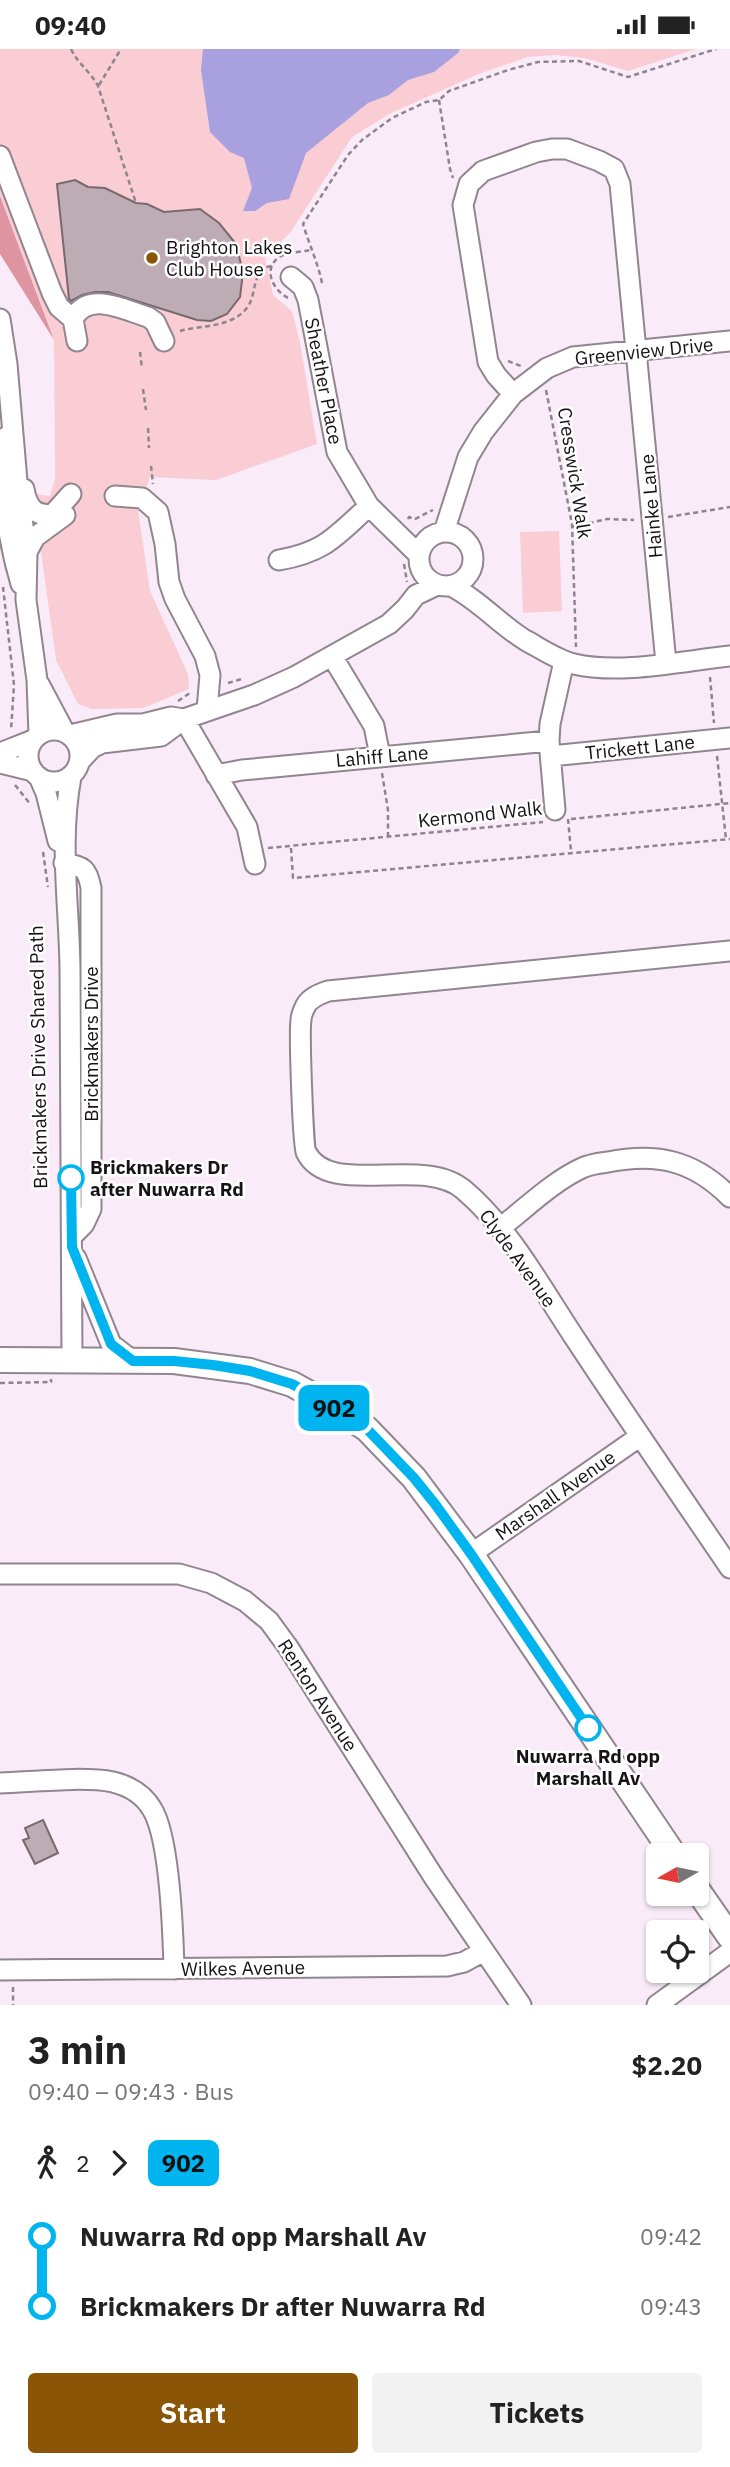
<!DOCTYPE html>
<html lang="en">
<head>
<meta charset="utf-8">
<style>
  body { margin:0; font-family:"IBM Plex Sans",sans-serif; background:#f2f2f2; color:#222; height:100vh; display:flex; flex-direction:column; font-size:26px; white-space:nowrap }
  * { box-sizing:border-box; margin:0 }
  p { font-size:23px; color:#767676 }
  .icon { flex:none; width:38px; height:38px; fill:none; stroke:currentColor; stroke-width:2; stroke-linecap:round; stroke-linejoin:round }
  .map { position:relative; height:1956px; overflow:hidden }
  .panel { display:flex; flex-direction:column; background:#fff; flex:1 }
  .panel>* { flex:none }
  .badge { padding:0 14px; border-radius:10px; font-size:24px; line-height:46px }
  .needle { width:46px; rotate:261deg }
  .controls { position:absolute; left:646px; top:1794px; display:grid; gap:14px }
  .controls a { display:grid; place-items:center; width:63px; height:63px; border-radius:7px; background:#fff; box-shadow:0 2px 5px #0004; font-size:35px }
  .map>.badge { position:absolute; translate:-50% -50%; box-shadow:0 0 0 4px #fff }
  .legs { display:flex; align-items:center; gap:10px; height:77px; padding:0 28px; font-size:23px }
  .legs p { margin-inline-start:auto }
  .summary { display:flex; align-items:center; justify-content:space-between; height:119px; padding:0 28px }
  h1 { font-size:38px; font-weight:800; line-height:52px }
  .button { display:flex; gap:14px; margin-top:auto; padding:14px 28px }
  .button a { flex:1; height:80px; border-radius:7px; background:#8b5507; color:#fff; font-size:28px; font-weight:800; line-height:80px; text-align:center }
  .button a+a { background:#f2f2f2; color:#222 }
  ul { padding:0 28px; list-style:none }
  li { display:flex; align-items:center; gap:24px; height:70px; font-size:26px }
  li i { display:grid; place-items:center; width:10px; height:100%; margin:0 9px; background:currentColor }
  li i::after { content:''; width:18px; height:18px; margin:-9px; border:5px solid; border-radius:50%; background:#fff }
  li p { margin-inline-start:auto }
  li:first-child i { background:linear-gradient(#0000 50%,currentColor 0) }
  li:last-child i { background:linear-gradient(currentColor 50%,#0000 0) }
  .status { display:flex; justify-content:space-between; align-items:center; height:49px; padding:0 35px; background:#fff; direction:ltr }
  .status svg { height:19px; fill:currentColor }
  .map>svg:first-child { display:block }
</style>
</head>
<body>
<div class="status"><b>09:40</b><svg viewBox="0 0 49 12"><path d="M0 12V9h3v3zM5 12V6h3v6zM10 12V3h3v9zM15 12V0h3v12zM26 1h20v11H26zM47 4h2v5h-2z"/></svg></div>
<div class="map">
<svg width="730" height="1956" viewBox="0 0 730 1956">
  <rect width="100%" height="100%" fill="#faebf8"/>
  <!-- green -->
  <path fill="#f9cdd3" d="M0 0H696L628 22 584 9 555 6 528 8 479 25 391 64 352 88 290 184 265 208 273 246 292 262 300 293 317 395 216 431 150 428 138 461 150 542 188 625 189 640 143 659 92 660 78 655 56 611 33 445 50 447 55 430 54 291 0 147Z
    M559 482 562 562 523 564 520 483Z"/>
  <!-- forest -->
  <path fill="#df94a1" d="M0 147 54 291 0 205Z"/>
  <!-- water -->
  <path fill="#a9a0df" d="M203 0H460L458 4 434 23 408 31 389 46 368 54 306 104 289 150 267 154 255 162H243L252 139 244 109 230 103 210 83 201 21Z"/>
  <!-- building -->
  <path fill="#beacb4" stroke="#78686f" stroke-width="2" d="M75 131 88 138 105 139 136 154 147 155 164 163 200 160 219 174 236 195 243 223 240 248 227 265 211 272 197 271 108 243H95L82 246 71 252 69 250 57 135Z
    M43 1771 58 1804 35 1815 23 1791 29 1789 25 1779Z"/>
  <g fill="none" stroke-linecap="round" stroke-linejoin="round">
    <!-- minor casing -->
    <g stroke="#928590" stroke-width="23">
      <path id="minor" d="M0 107 52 244 59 258 73 270
        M291 228 303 238 308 251 337 403 369 457 419 506
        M0 270 7 315 18 444 27 503 26 551 37 631 39 686
        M77 292 73 270C88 241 124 261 148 268L155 273 164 292
        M513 345 496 326 488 313 463 156 469 135 483 122 536 103 552 100H567L599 112 614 120 620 135 666 614
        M6 388C1 437 7 488 21 535
        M24 440C27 457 34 468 53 465L71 445
        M115 447 142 449 158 463 165 495 169 533 175 550 205 607 210 626 207 661
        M419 510a27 27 0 1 1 54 0a27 27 0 1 1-54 0Z
        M444 483 468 408 483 383 513 345 547 319 573 308 730 292
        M27 503 35 488 65 466
        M279 511C325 503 336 487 369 457
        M451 537C479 551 499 575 525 591 540 599 557 611 574 615 621 626 682 612 730 607
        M332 607 374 677 380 707
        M39 635 64 682
        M184 670 247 778 255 815
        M28 707a26 26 0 1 1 52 0a26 26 0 1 1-52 0Z
        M70 686 117 675H143L171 668 184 670
        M0 704 33 691
        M551 707 730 689
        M80 712 92 699 102 694 161 687 184 670 254 646 294 628 389 575 405 560 416 546 437 536
        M0 714 33 722
        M216 726 242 721 549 692
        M39 728 46 744 58 792
        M71 728C59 792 69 854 70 919 71 1050 72 1181 72 1312
        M555 761 549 692 550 675 564 612
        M64 814C83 818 87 818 91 839V1160L84 1175 72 1187
        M730 902 328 942C320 945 311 948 306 956 304 960 301 967 301 971 299 983 303 1097 306 1103 329 1150 423 1105 464 1141 512 1182 543 1242 578 1294 628 1370 679 1444 730 1519
        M500 1179C526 1159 552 1133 582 1119 590 1115 600 1114 608 1113 658 1103 694 1112 730 1148
        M76 1209 111 1295 133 1312
        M471 1505 639 1388
        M0 1525H179L211 1534 245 1552 269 1572 288 1598 435 1830 521 1956
        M0 1734C32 1733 83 1727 113 1733 129 1737 144 1746 152 1760 170 1789 173 1883 174 1920
        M0 1921 447 1917 464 1913 484 1902
        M657 1956 730 1903"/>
    </g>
    <!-- major casing -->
    <g stroke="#928590" stroke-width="28">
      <path id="major" d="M0 1311 174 1312 250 1322 292 1335 330 1356 367 1380 414 1429 471 1505 674 1806
        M696 1839 730 1888"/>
    </g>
    <!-- path -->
    <path stroke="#8e848d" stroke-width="2.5" stroke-dasharray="5 3.5" stroke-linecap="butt" d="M71 0C78 15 90 22 98 37L136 154
      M99 36 121 0
      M439 51 450 120 453 129
      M322 234C318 214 309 195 303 175L348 106 362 91 392 69 426 53 439 51 449 42 508 21 538 13 579 12 628 28 716 0
      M288 249C273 241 261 219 281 207 289 203 301 203 310 201
      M180 282C201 276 230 279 246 260 258 247 250 220 272 217
      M140 303 142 320
      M508 312 521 317
      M143 340 146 361
      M546 341 572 475 576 598
      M148 379 149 399
      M151 417 153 435
      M668 468 730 458
      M408 470 409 468 415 470 433 461
      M572 478 607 470 634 471
      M404 515 407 533
      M3 538 14 636 11 681
      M710 628 714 674
      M228 634 242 630
      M178 652 190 644
      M717 707 726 790
      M382 724 388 761V787
      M15 736 31 756
      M568 770 571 802
      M571 770 730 754
      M268 799 543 773
      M291 799 293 829 730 790
      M43 803 48 838
      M0 1334 51 1333V1330
      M13 1938V1956"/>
    <!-- minor -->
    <use href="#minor" stroke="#fff" stroke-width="19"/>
    <!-- major -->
    <use href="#major" stroke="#fff" stroke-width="24"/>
  </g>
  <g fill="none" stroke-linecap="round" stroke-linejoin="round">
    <!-- line-1 casing -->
    <g stroke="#fff" stroke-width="16">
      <path id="line-1" d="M71 1129 72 1198 111 1295 133 1312H174L213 1316 250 1322 292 1335 330 1356 367 1380 414 1429 435 1455 471 1505 588 1679"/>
    </g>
    <!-- line-1 -->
    <use href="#line-1" stroke="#00b5ef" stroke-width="10"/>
  </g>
  <!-- markers -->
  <circle fill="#8b5507" stroke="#fefefe" stroke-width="2.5" cx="152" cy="209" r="7"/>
  <g fill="#fff" stroke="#00b5ef" stroke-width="3.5">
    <circle cx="71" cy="1129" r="12"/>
    <circle cx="588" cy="1679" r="12"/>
  </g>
  <g text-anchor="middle" stroke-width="5" stroke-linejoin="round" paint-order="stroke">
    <!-- poi labels -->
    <g font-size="19" fill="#171216" stroke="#fefefe" text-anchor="start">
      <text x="166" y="205">Brighton Lakes<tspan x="166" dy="22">Club House</tspan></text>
    </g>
    <!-- street labels -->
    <g font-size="19" fill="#171216" stroke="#fefefe">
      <text transform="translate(644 302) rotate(-6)" y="7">Greenview Drive</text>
      <text transform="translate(324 332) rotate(79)" y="7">Sheather Place</text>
      <text transform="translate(575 424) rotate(81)" y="7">Cresswick Walk</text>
      <text transform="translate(651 457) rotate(-95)" y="7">Hainke Lane</text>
      <text transform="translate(640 698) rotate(-6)" y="7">Trickett Lane</text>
      <text transform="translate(382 707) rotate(-5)" y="7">Lahiff Lane</text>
      <text transform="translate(480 765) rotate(-6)" y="7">Kermond Walk</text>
      <text transform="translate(91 995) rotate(-90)" y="7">Brickmakers Drive</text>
      <text transform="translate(38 1008) rotate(-91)" y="7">Brickmakers Drive Shared Path</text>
      <text transform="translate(518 1209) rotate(54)" y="7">Clyde Avenue</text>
      <text transform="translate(555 1446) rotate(-35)" y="7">Marshall Avenue</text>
      <text transform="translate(318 1646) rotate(57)" y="7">Renton Avenue</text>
      <text transform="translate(243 1919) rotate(-1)" y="7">Wilkes Avenue</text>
    </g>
    <!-- stop labels -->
    <g font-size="19" font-weight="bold" fill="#171216" stroke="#fefefe" text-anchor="start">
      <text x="90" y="1125">Brickmakers Dr<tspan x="90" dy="22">after Nuwarra Rd</tspan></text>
      <text x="588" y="1714" text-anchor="middle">Nuwarra Rd opp<tspan x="588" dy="22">Marshall Av</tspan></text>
    </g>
  </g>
</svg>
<div class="controls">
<a><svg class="needle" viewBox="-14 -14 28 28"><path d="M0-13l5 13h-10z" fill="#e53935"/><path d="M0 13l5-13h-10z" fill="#767676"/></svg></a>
<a><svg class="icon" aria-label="locate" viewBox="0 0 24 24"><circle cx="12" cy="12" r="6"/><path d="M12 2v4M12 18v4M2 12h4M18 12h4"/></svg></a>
</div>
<b class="badge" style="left:334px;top:1359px;background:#00b5ef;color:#111">902</b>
</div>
<section class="panel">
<div class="summary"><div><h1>3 min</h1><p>09:40 – 09:43 · Bus</p></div><b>$2.20</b></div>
<div class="legs"><svg class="icon" aria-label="walk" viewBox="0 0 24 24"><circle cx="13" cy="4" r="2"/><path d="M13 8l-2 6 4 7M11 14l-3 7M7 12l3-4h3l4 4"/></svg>2<svg class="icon" aria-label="forward" viewBox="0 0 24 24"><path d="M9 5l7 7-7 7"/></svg><b class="badge" style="background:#00b5ef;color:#111">902</b></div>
<ul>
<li><i style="color:#00b5ef"></i><b>Nuwarra Rd opp Marshall Av</b><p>09:42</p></li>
<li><i style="color:#00b5ef"></i><b>Brickmakers Dr after Nuwarra Rd</b><p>09:43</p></li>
</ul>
<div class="button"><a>Start</a><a>Tickets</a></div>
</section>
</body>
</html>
